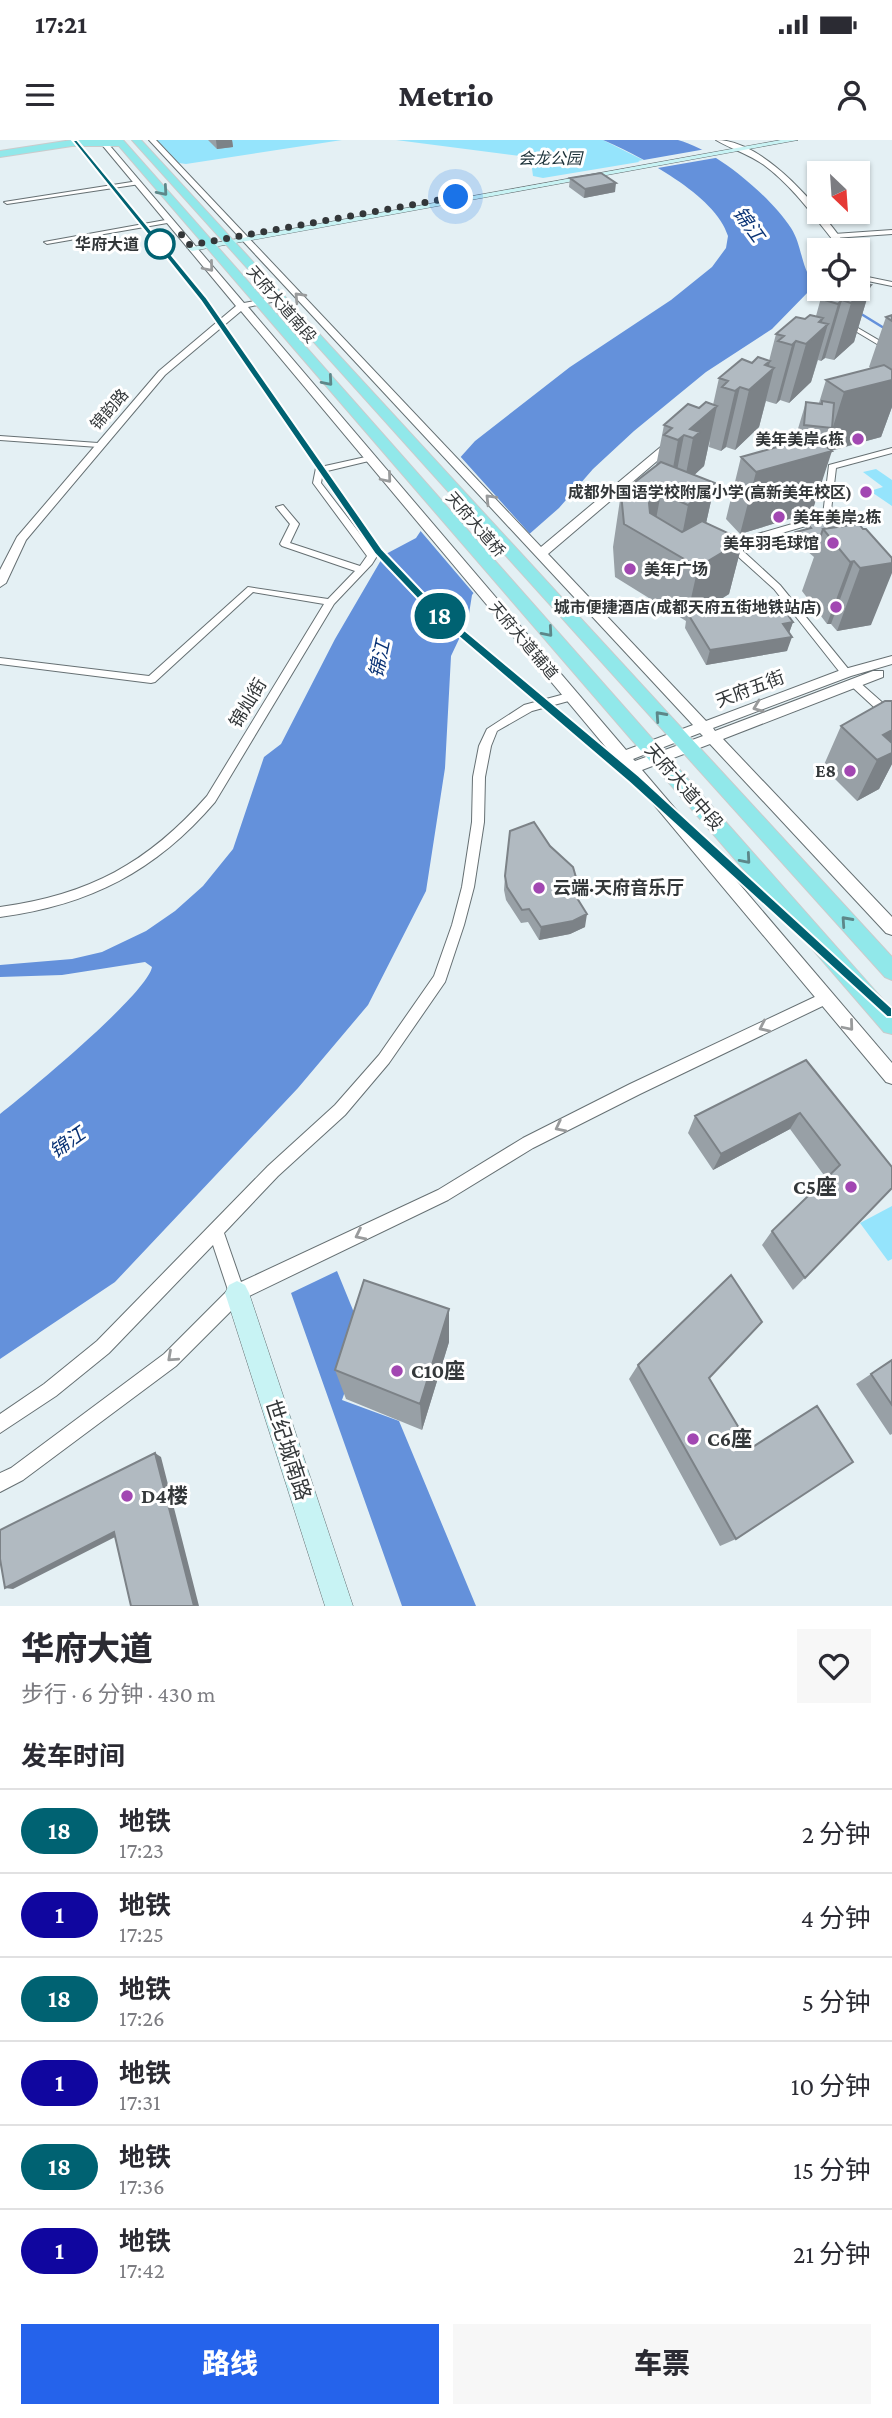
<!DOCTYPE html>
<html lang="zh">
<head>
<meta charset="utf-8">
<style>
  body { margin:0; font-family:"Crimson Pro","Noto Sans SC",serif; background:#f7f7f7; color:#2b2b33; height:100vh; display:flex; flex-direction:column; font-size:26px; white-space:nowrap }
  * { box-sizing:border-box; margin:0 }
  p { font-size:23px; color:#7c7c81 }
  .icon { flex:none; width:38px; height:38px; fill:none; stroke:currentColor; stroke-width:2; stroke-linecap:round; stroke-linejoin:round }
  .map { position:relative; height:1466px; overflow:hidden }
  .panel { display:flex; flex-direction:column; background:#fff; flex:1 }
  .panel>* { flex:none }
  .badge { padding:0 14px; border-radius:23px; font-size:24px; line-height:46px }
  .needle { width:46px; rotate:155deg }
  .buttons { position:absolute; left:807px; top:21px; display:grid; gap:14px }
  .buttons a { display:grid; place-items:center; width:63px; height:63px; border-radius:0px; background:#fff; box-shadow:0 2px 5px #0004; font-size:35px }
  .you { position:absolute; width:35px; height:35px; margin:-18px; border:5px solid #fff; border-radius:50%; background:#1a73e8; box-shadow:0 0 0 10px #1a73e833 }
  .map>.badge { position:absolute; translate:-50% -50%; box-shadow:0 0 0 4px #fff }
  h2 { padding:0 21px; font-size:26px; line-height:63px }
  .round { display:grid; place-items:center; flex:none; width:74px; height:74px; border-radius:0px; background:#f7f7f7 }
  .summary { display:flex; align-items:center; justify-content:space-between; height:119px; padding:0 21px }
  h1 { font-size:33px; font-weight:800; line-height:52px }
  .primary-button { display:flex; gap:14px; margin-top:auto; padding:14px 21px }
  .primary-button a { flex:1; height:80px; border-radius:0px; background:#2563eb; color:#fff; font-size:28px; font-weight:800; line-height:80px; text-align:center }
  .primary-button a+a { background:#f7f7f7; color:#2b2b33 }
  ul { padding:0; list-style:none }
  li { display:flex; align-items:center; gap:21px; height:84px; padding:0 21px; border-top:2px solid #e1e1e2 }
  li div { flex:1 }
  li b { display:block; font-size:26px }
  li em { font-style:normal }
  li .badge { min-width:77px; font-weight:700; text-align:center }
  .status { display:flex; justify-content:space-between; align-items:center; height:49px; padding:0 35px; background:#fff; direction:ltr }
  .status svg { height:19px; fill:currentColor }
  header { display:flex; justify-content:space-between; align-items:center; height:91px; padding:0 21px; background:#fff; font-size:32px; font-weight:800 }
  .map>svg:first-child { display:block }
</style>
</head>
<body>
<div class="status"><b>17:21</b><svg viewBox="0 0 49 12"><path d="M0 12V9h3v3zM5 12V6h3v6zM10 12V3h3v9zM15 12V0h3v12zM26 1h20v11H26zM47 4h2v5h-2z"/></svg></div>
<header><svg class="icon" aria-label="menu" viewBox="0 0 24 24"><path d="M4 6h16M4 12h16M4 18h16"/></svg>Metrio<svg class="icon" aria-label="person" viewBox="0 0 24 24"><circle cx="12" cy="8" r="4"/><path d="M4 21q1-7 8-7t8 7"/></svg></header>
<div class="map">
<svg width="892" height="1466" viewBox="0 0 892 1466">
  <rect width="100%" height="100%" fill="#e4f0f4"/>
  <!-- green -->
  <path fill="#95e4fc" d="M157 0H342L186 24 179 23Z
    M396 0H603L645 21 543 38 533 36 531 21 520 16Z
    M876 329 892 340V366L870 351 883 347 863 332Z
    M892 1066V1119L888 1121 860 1083Z"/>
  <!-- water -->
  <path fill="#6491db" d="M603 0C624 0 658 0 678 0 716 10 770 56 791 88 802 105 801 127 813 142L812 148 772 189 706 232 634 291 593 329 559 368 501 419 472 455 468 480 451 516 445 628 426 751 368 865 298 948 115 1142 0 1219V974C27 953 147 854 152 827L145 822 62 835 0 837V825L72 819 102 812 146 791 175 771 203 746 233 709 264 617 281 604 335 499 384 415 416 398 444 356 457 321 475 301 570 227 671 160 712 127 726 108 728 96C716 55 640 16 603 0Z
    M337 1131 364 1197 342 1260 399 1281 476 1466H402L291 1153Z"/>
  <!-- pier -->
  <path fill="#e4f0f4" d="M706 9 721 17 652 29 638 21Z
    M459 315 531 395 504 422 476 456 418 388 441 354 448 332Z"/>
  <g fill="none" stroke-linecap="round" stroke-linejoin="round">
    <!-- stream-far1 -->
    <path stroke="#6491db" stroke-width="2" d="M820 149 828 153"/>
    <!-- stream -->
    <path stroke="#6491db" stroke-width="2.5" d="M858 172 892 193"/>
    <!-- minor casing -->
    <g stroke="#667073" stroke-width="2">
      <path id="minor" d="M138 41 140 44 7 64 4 62Z
        M171 79 173 82 47 104 44 102Z
        M892 90V94L834 98 831 96 834 94Z
        M858 135 892 142V146L858 139Z
        M842 181H846L892 208V213L842 183Z
        M0 296 98 303 102 305 98 307 0 300Z
        M892 308V313L836 328 830 379 744 404 743 411 780 445 850 531 851 533 846 536 842 535 774 449 733 412 737 400 823 375 829 325Z
        M370 316 374 318 373 320 323 332 321 343 377 416 372 424 334 464 215 662C156 731 90 765 0 777V767C89 755 148 723 207 656L324 464 253 452 155 542 151 543 0 524V518L149 536 248 447 328 459 355 431 282 406 280 404 290 384 276 367 283 365 299 384 290 403 360 426 367 416 313 343 316 328Z
        M854 539 858 541 892 571V581L888 580 850 545 849 543Z
        M572 552 577 556 576 559 532 571 497 591 491 606 485 637 484 682 474 747 464 785 445 842 389 923 345 975 278 1036 224 1093 241 1142 438 1050 523 998 630 944 821 854 826 852 831 854 833 858 831 862 640 954 533 1008 448 1060 243 1159 176 1226 23 1340 0 1352V1333L11 1328 164 1214 228 1150 213 1105 109 1213 56 1256 0 1293V1274L44 1244 97 1201 268 1026 335 965 379 915 434 836 452 785 462 747 472 682 473 637 479 606 487 589 524 565Z"/>
    </g>
    <!-- tertiary casing -->
    <g stroke="#667073" stroke-width="2">
      <path id="tertiary" d="M98 0H105L244 163 281 156V160L248 167 626 610 693 585 149 0H156L541 407 669 300H677V304L548 414 706 581 841 530 892 516V524L851 536 713 588 715 591 873 531H883V537L723 599 892 777V795L886 793 710 604 642 630 892 923V944L886 942 241 171 165 235 26 400 6 443 0 447V430L17 397 159 231 236 166ZM700 593 703 596 635 621 633 619Z
        M716 0C766 0 823 72 849 110H841C817 81 795 48 764 25 749 14 731 9 716 0Z"/>
    </g>
    <!-- secondary casing -->
    <g stroke="#667073" stroke-width="1">
      <path id="secondary" d="M781 0H798L192 111 187 108Z
        M237 1141 245 1145 249 1153 353 1466H325L225 1153 229 1145Z"/>
    </g>
    <!-- primary casing -->
    <g stroke="#cacbcc" stroke-width="2">
      <path id="primary" d="M72 0H123L892 870V894L884 892 119 6H72L0 17V11Z
        M132 0H141L892 817V840L885 837Z"/>
    </g>
    <!-- minor -->
    <use href="#minor" fill="#fff" fill-rule="evenodd"/>
    <!-- tertiary -->
    <use href="#tertiary" fill="#fff" fill-rule="evenodd"/>
    <!-- secondary -->
    <use href="#secondary" fill="#c8f3f4" fill-rule="evenodd"/>
    <!-- primary -->
    <use href="#primary" fill="#91e8ea" fill-rule="evenodd"/>
  </g>
  <!-- wall -->
  <path fill="#98a0a6" d="M208 0H232L233 7 217 9Z
    M570 38 615 52 584 58 569 47Z
    M866 140 865 143 871 145 854 202 834 220 825 218 821 221 818 220 811 242 789 263 780 260 776 264 766 261 759 287 735 310 726 307 721 311 709 307 710 299 704 326 694 335 715 343 706 383 743 400 729 454 701 472 793 482 789 493 787 511 706 525 685 488 686 481 615 437 613 407 621 353 656 326 664 285 699 268 713 265 719 238 752 223 769 221 776 194 805 179 816 176 822 154Z
    M892 175V267L881 297 831 311 812 372 740 394 726 379 741 317 794 302 806 262 819 263 826 240 872 229 869 227 886 177Z
    M807 384H856L871 485 837 491 831 484H827L802 451 814 417 794 400 796 392 805 390Z
    M892 561V624L879 649 857 661 823 627 841 586Z
    M505 736 574 754 585 787 570 794 539 800 528 782 521 783 506 760 504 750Z
    M806 920 892 1048 793 1150 762 1105 772 1091 826 1038 790 989 713 1030 688 993 695 976Z
    M449 1169V1202L422 1290 346 1259 335 1230Z
    M892 1220V1294L890 1295 856 1244Z
    M638 1225 709 1238 751 1308 736 1399 720 1406 629 1239Z"/>
  <!-- shaded-wall -->
  <path fill="#7c8287" d="M216 0H232L233 7 217 9Z
    M616 43 615 52 584 58 585 49Z
    M866 140 861 154 871 145 854 202 834 220 851 163 862 143Z
    M842 160 825 218 821 221 838 164Z
    M823 178 819 193 828 184 811 242 789 263 806 204 819 182Z
    M796 201 780 260 776 264 792 205Z
    M770 221 767 234 774 228 759 287 735 310 749 250 765 225Z
    M892 240V267L881 297 825 312 844 252Z
    M740 247 726 307 721 311 735 251Z
    M717 266 704 326 690 339 681 359 693 298 690 289Z
    M684 295 672 356H668L678 300Z
    M832 311 812 372 740 394 756 332Z
    M715 343 703 397 678 416 688 365Z
    M661 353 652 400 649 363Z
    M743 400 729 454 690 478 688 474 686 481 698 427Z
    M854 421 831 484H827L850 422Z
    M892 423V433L871 485 837 491 860 428Z
    M793 482 788 496 783 484Z
    M792 497 787 511 706 525 710 510Z
    M892 590V624L879 649 857 661 877 620 883 595Z
    M587 774 585 787 570 794 539 800 541 787Z
    M800 973 790 989 713 1030 721 1014Z
    M449 1169V1202L422 1290 420 1264Z
    M155 1313 161 1317 199 1466H194Z
    M114 1392 121 1394 13 1449 5 1448Z"/>
  <!-- building -->
  <path fill="#b1bac1" stroke="#7c8287" stroke-width="2" d="M601 33 616 43 585 49 570 38Z
    M858 137 866 140 862 143 871 145 851 163 842 160 838 164 825 160 830 156 822 154 828 149H858Z
    M810 175 823 178 819 182 828 184 806 204 796 201 792 205 778 201 784 196 776 194 796 177 805 179Z
    M892 175V181L886 177Z
    M758 217 770 221 765 225 774 228 749 250 740 247 735 251 722 247 728 241 719 238 742 219 752 223Z
    M884 225 892 230V240L844 252 826 240Z
    M822 261 834 263 832 288 804 285 806 262 822 264Z
    M706 262 717 266 690 289 700 292 693 298 684 295 678 300 664 295 672 288 664 285 688 264 699 268Z
    M813 297 832 311 756 332 741 317Z
    M661 322 715 343 688 365 661 353 649 363 650 373 682 392 702 381 743 400 698 427 624 384 621 353Z
    M843 374 856 384 823 389 816 410 796 392 811 388 807 384Z
    M859 384 863 389H866L892 418V423L860 428 854 421 850 422 823 389Z
    M777 460 793 482 783 484 792 497 710 510 688 474Z
    M885 561H892V590L883 595 892 603V613L877 620 841 586Z
    M534 682 550 706 573 727 577 741 572 750 587 774 573 781 541 787 529 769 522 770 507 747 505 736 510 691Z
    M806 920 892 1027V1048L805 1138 772 1091 840 1025 800 973 721 1014 695 976Z
    M731 1135 762 1182 709 1238 751 1308 817 1266 853 1322 736 1399 638 1225Z
    M364 1140 449 1169 420 1264 335 1230Z
    M892 1220V1265L871 1234Z
    M155 1313 194 1466H131L114 1392 5 1448 0 1419V1390Z"/>
  <!-- one-way arrows -->
  <defs><path id="oneway-chevron" d="M-2-3.5L2.5 0L-2 3.5" fill="none" stroke-width="1.6" stroke-linecap="round" stroke-linejoin="round" transform="scale(1.75)"/></defs>
  <g stroke="#5d8789">
    <use href="#oneway-chevron" transform="translate(163 51) rotate(49)"/>
    <use href="#oneway-chevron" transform="translate(328 241) rotate(49)"/>
    <use href="#oneway-chevron" transform="translate(548 492) rotate(49)"/>
    <use href="#oneway-chevron" transform="translate(660 576) rotate(-132)"/>
    <use href="#oneway-chevron" transform="translate(746 719) rotate(49)"/>
    <use href="#oneway-chevron" transform="translate(846 781) rotate(-132)"/>
  </g>
  <g stroke="#999b9c">
    <use href="#oneway-chevron" transform="translate(209 127) rotate(50)"/>
    <use href="#oneway-chevron" transform="translate(299 157) rotate(-133)"/>
    <use href="#oneway-chevron" transform="translate(387 338) rotate(50)"/>
    <use href="#oneway-chevron" transform="translate(490 359) rotate(-134)"/>
    <use href="#oneway-chevron" transform="translate(758 567) rotate(159)"/>
    <use href="#oneway-chevron" transform="translate(849 886) rotate(50)"/>
    <use href="#oneway-chevron" transform="translate(764 887) rotate(155)"/>
    <use href="#oneway-chevron" transform="translate(560 987) rotate(153)"/>
    <use href="#oneway-chevron" transform="translate(360 1095) rotate(154)"/>
    <use href="#oneway-chevron" transform="translate(172 1217) rotate(138)"/>
  </g>
  <!-- line -->
  <path fill="#006272" stroke="#fff" stroke-width="2" d="M72 0H77L206 157 382 409 438 468 639 636 892 868V877H887L630 643 431 473 375 414 201 161Z"/>
  <g fill="none" stroke-linecap="round" stroke-linejoin="round">
    <!-- walk -->
    <path stroke="#333739" stroke-width="7" stroke-dasharray="0 12.6" d="M160 104 180 93 190 105 456 57"/>
  </g>
  <!-- markers -->
  <circle fill="#fff" stroke="#006272" stroke-width="3.5" cx="160" cy="104" r="14"/>
  <g fill="#a247b2" stroke="#fff" stroke-width="2.5">
    <circle cx="858" cy="299" r="7"/>
    <circle cx="866" cy="352" r="7"/>
    <circle cx="779" cy="377" r="7"/>
    <circle cx="833" cy="403" r="7"/>
    <circle cx="630" cy="429" r="7"/>
    <circle cx="836" cy="467" r="7"/>
    <circle cx="850" cy="631" r="7"/>
    <circle cx="539" cy="748" r="7"/>
    <circle cx="851" cy="1047" r="7"/>
    <circle cx="397" cy="1231" r="7"/>
    <circle cx="693" cy="1299" r="7"/>
    <circle cx="127" cy="1356" r="7"/>
  </g>
  <g text-anchor="middle" stroke-width="6" stroke-linejoin="round" paint-order="stroke">
    <!-- far-park labels -->
    <g font-size="16" font-style="italic" fill="#1a3037" stroke="#fff">
      <text x="550" y="24">会龙公园</text>
    </g>
    <!-- far-stop labels -->
    <g font-size="16" font-weight="bold" fill="#333739" stroke="#fff" text-anchor="end">
      <text x="139" y="110">华府大道</text>
    </g>
    <!-- far-street labels -->
    <g font-size="16" fill="#333739" stroke="#fff">
      <text transform="translate(282 164) rotate(49)" y="6">天府大道南段</text>
      <text transform="translate(109 269) rotate(-49)" y="6">锦韵路</text>
      <text transform="translate(476 384) rotate(49)" y="6">天府大道桥</text>
      <text transform="translate(524 500) rotate(50)" y="6">天府大道辅道</text>
    </g>
    <!-- far-poi labels -->
    <g font-size="16" font-weight="bold" fill="#333739" stroke="#fff" text-anchor="end">
      <text x="844" y="305">美年美岸6栋</text>
      <text x="852" y="358">成都外国语学校附属小学(高新美年校区)</text>
      <text x="793" y="383" text-anchor="start">美年美岸2栋</text>
      <text x="819" y="409">美年羽毛球馆</text>
      <text x="644" y="435" text-anchor="start">美年广场</text>
      <text x="822" y="473">城市便捷酒店(成都天府五街地铁站店)</text>
    </g>
    <!-- street labels -->
    <g font-size="18" fill="#333739" stroke="#fff">
      <text transform="translate(750 549) rotate(-21)" y="6">天府五街</text>
      <text transform="translate(248 563) rotate(-59)" y="6">锦灿街</text>
      <text transform="translate(684 647) rotate(49)" y="6">天府大道中段</text>
    </g>
    <!-- poi labels -->
    <g font-size="18" font-weight="bold" fill="#333739" stroke="#fff" text-anchor="end">
      <text x="836" y="637">E8</text>
      <text x="553" y="754" text-anchor="start">云端·天府音乐厅</text>
    </g>
    <!-- water labels -->
    <g font-size="19" font-style="italic" fill="#0a3375" stroke="#fff">
      <text transform="translate(749 84) rotate(54)" y="7">锦江</text>
      <text transform="translate(379 519) rotate(-78)" y="7">锦江</text>
      <text transform="translate(67 1002) rotate(-35)" y="7">锦江</text>
    </g>
    <!-- near-poi labels -->
    <g font-size="21" font-weight="bold" fill="#333739" stroke="#fff" text-anchor="start">
      <text x="837" y="1054" text-anchor="end">C5座</text>
      <text x="411" y="1238">C10座</text>
      <text x="707" y="1306">C6座</text>
      <text x="141" y="1363">D4楼</text>
    </g>
    <!-- near-street labels -->
    <g font-size="21" fill="#333739" stroke="#fff">
      <text transform="translate(288 1310) rotate(72)" y="7">世纪城南路</text>
    </g>
  </g>
</svg>
<div class="buttons">
<a><svg class="needle" viewBox="-14 -14 28 28"><path d="M0-13l5 13h-10z" fill="#e53935"/><path d="M0 13l5-13h-10z" fill="#7c7c81"/></svg></a>
<a><svg class="icon" aria-label="locate" viewBox="0 0 24 24"><circle cx="12" cy="12" r="6"/><path d="M12 2v4M12 18v4M2 12h4M18 12h4"/></svg></a>
</div>
<div class="you" style="left:456px;top:57px"></div>
<b class="badge" style="left:440px;top:476px;background:#006272;color:#fff">18</b>
</div>
<section class="panel">
<div class="summary"><div><h1>华府大道</h1><p>步行 · 6 分钟 · 430 m</p></div><a class="round"><svg class="icon" aria-label="heart" viewBox="0 0 24 24"><path d="M12 20l-8-8c-3-5 5-10 8-4 3-6 11-1 8 4z"/></svg></a></div>
<h2>发车时间</h2>
<ul>
<li><span class="badge" style="background:#006272;color:#fff">18</span><div><b>地铁</b><p>17:23</p></div><em>2 分钟</em></li>
<li><span class="badge" style="background:#10069f;color:#fff">1</span><div><b>地铁</b><p>17:25</p></div><em>4 分钟</em></li>
<li><span class="badge" style="background:#006272;color:#fff">18</span><div><b>地铁</b><p>17:26</p></div><em>5 分钟</em></li>
<li><span class="badge" style="background:#10069f;color:#fff">1</span><div><b>地铁</b><p>17:31</p></div><em>10 分钟</em></li>
<li><span class="badge" style="background:#006272;color:#fff">18</span><div><b>地铁</b><p>17:36</p></div><em>15 分钟</em></li>
<li><span class="badge" style="background:#10069f;color:#fff">1</span><div><b>地铁</b><p>17:42</p></div><em>21 分钟</em></li>
</ul>
<div class="primary-button"><a>路线</a><a>车票</a></div>
</section>
</body>
</html>
